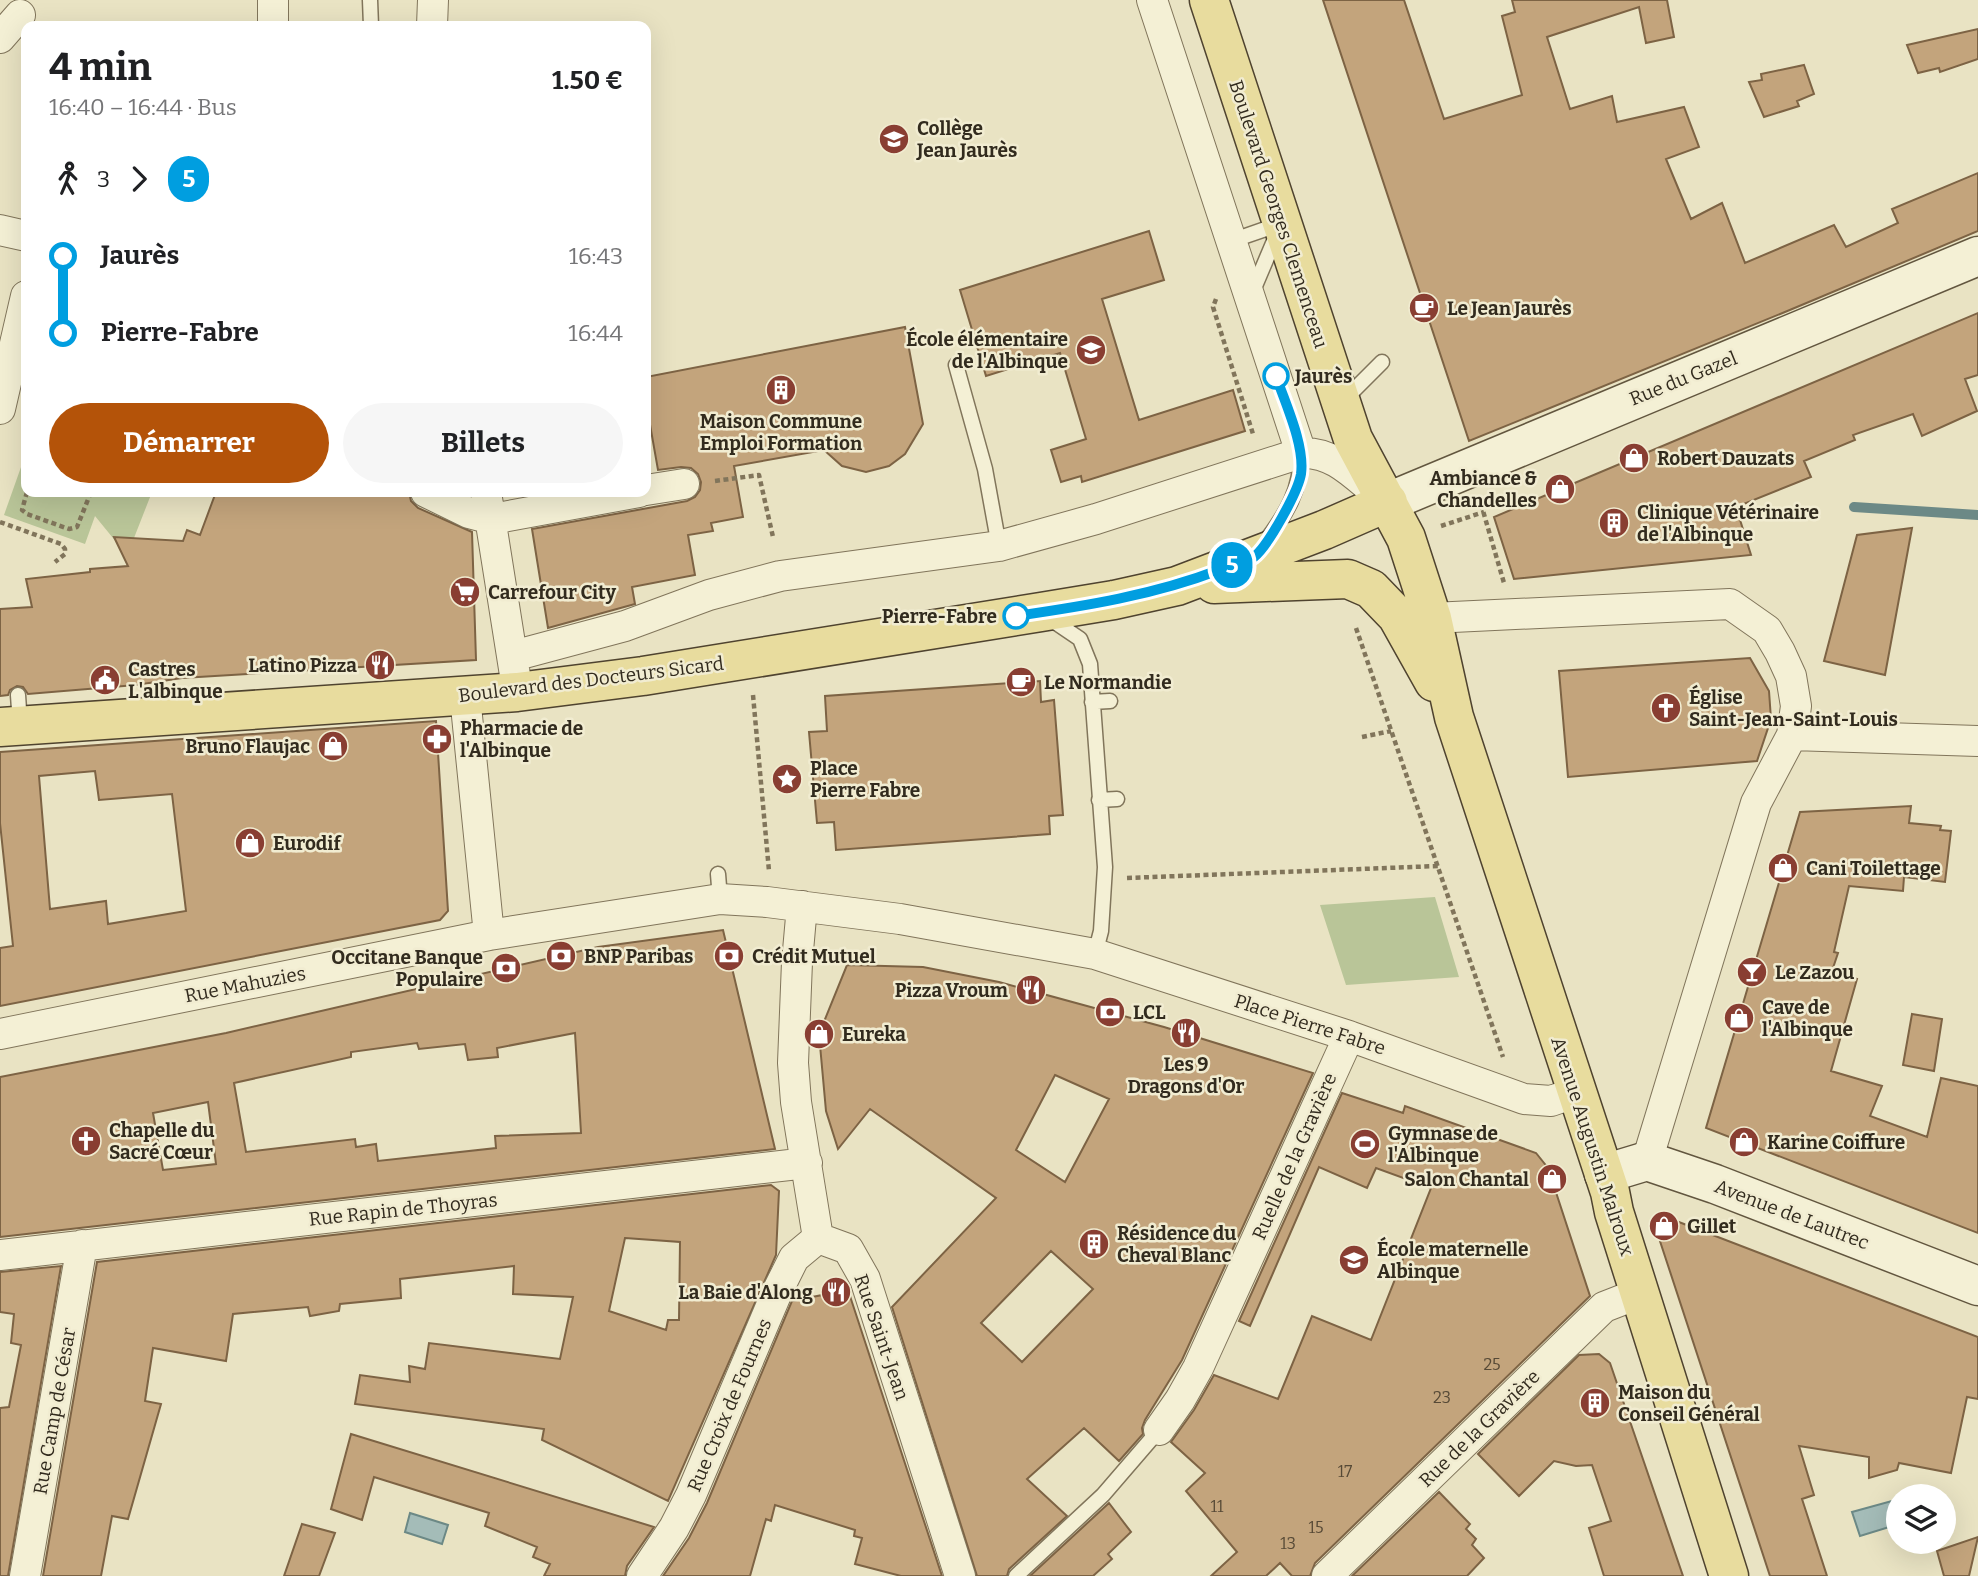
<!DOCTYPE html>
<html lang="fr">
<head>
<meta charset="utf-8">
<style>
  body { margin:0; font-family:Bitter,serif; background:#f6f6f6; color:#202124; height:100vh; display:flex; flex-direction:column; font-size:26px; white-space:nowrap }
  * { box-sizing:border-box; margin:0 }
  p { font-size:23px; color:#757577 }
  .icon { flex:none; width:38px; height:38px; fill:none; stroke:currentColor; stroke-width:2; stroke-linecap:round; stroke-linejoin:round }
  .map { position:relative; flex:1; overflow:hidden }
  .drawer { position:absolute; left:21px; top:21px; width:630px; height:476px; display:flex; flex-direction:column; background:#fff; border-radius:14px; box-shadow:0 7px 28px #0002 }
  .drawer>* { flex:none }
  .badge { padding:0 14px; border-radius:23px; font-size:24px; line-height:46px }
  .tools { position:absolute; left:1886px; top:1484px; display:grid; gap:14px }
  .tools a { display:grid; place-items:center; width:70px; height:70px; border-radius:50%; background:#fff; box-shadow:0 7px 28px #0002; font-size:35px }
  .map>.badge { position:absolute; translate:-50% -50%; box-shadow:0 0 0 4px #fff }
  .legs { display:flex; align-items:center; gap:10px; height:77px; padding:0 28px; font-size:23px }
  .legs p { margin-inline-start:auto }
  .headline { display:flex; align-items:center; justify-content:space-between; height:119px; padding:0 28px }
  h1 { font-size:38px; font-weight:700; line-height:52px }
  .primary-button { display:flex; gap:14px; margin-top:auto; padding:14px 28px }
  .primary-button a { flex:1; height:80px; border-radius:42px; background:#b45309; color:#fff; font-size:28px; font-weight:700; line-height:80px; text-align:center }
  .primary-button a+a { background:#f6f6f6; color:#202124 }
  ul { padding:0 28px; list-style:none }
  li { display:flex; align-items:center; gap:24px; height:77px; font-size:26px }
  li i { display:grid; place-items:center; width:10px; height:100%; margin:0 9px; background:currentColor }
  li i::after { content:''; width:18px; height:18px; margin:-9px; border:5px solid; border-radius:50%; background:#fff }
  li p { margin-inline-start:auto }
  li:first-child i { background:linear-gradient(#0000 50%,currentColor 0) }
  li:last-child i { background:linear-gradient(currentColor 50%,#0000 0) }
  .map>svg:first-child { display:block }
</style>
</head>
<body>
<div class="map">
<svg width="1978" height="1576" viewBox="0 0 1978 1576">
  <rect width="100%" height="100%" fill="#e9e3c3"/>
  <!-- green -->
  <path fill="#b9c598" d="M26 453V492H152L134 538 125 537 117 543 95 516 85 544 4 515Z
    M1435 897 1459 977 1346 985 1320 905Z"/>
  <!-- water -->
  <path fill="#a4bcb8" stroke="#6c8986" stroke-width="2" d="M1899 1499V1524L1860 1536 1852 1512Z
    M410 1513 448 1525 442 1544 405 1532Z"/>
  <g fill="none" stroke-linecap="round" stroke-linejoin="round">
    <!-- stream -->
    <path stroke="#6c8986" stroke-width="10" d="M1854 507 1978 515"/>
  </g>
  <!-- building -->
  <path fill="#c3a47c" stroke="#7d6344" stroke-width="2" fill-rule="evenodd" d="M1323 0H1404L1444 119 1522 95 1502 16 1515 12 1512 0H1667L1674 37 1646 43 1639 7 1547 37 1570 109 1612 96 1617 122 1684 107 1699 147 1666 159 1691 219 1722 203 1745 263 1834 225 1846 247 1898 223 1892 209 1978 173V231L1785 312 1469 441Z
    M1978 29V59L1940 72 1939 68 1918 73 1907 45Z
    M1804 65 1814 94 1797 101 1799 106 1764 117 1749 82 1762 80 1761 74Z
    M1149 231 1164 280 1102 299 1139 420 1233 390 1245 431 1082 482 1081 476 1061 482 1051 450 1086 439 1060 353 986 376 960 290Z
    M1978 313V375L1965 379 1977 411 1922 436 1913 414 1853 435 1855 440 1804 461 1811 477 1736 507 1751 555 1514 579 1494 517Z
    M905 327 923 424 905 454 889 466 866 472 842 466 824 450 734 466 743 517 711 523 713 531 688 535 695 575 632 587 635 604 548 628 532 529 687 501 695 497 700 490 701 482 698 474 691 468 681 467 658 470 646 402V377Z
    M216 492H409L411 501 418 508 472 532 476 660 182 678 136 685 28 694 23 687 17 686 10 690 8 695 0 696V609L32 607 26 579 90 572V569L128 566 114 537 183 541 187 530 200 535Z
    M1912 528 1885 675 1824 661 1857 535Z
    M1750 658 1769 691 1771 719 1757 761 1568 777 1559 671Z
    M1040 681 1041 702 1054 700 1063 815 1049 816 1050 834 836 850 834 822 817 823 809 732 827 731 825 696Z
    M436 721 448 911 440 920 0 1006V948L13 946 0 823V752ZM95 771 99 800 172 794 186 911 108 924 106 901 50 909 39 776Z
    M1911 806 1909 823 1941 826 1940 830 1951 831 1945 882 1904 877 1903 891 1849 886 1834 952 1838 953 1832 971 1857 979 1831 1071 1882 1086 1870 1116 1927 1137 1941 1078 1978 1086V1233L1706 1128 1800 812Z
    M723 930 775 1149 0 1237V1077L226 1033 598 947ZM575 1033 581 1133 495 1136 496 1148 378 1161 376 1144 356 1147 355 1139 246 1152 234 1083 351 1057V1052L417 1043 419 1049 465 1044 468 1060 498 1057 497 1048ZM208 1102 216 1164 163 1170 153 1113Z
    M847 965 923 967 999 982 1164 1027 1313 1073 1182 1360 1145 1420 1142 1428 1143 1434 1119 1461 1084 1428 1027 1479 1067 1516 1009 1569 1007 1576H977L892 1307 996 1198 870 1109 838 1149 826 1111 819 1034ZM1055 1075 1109 1099 1065 1182 1016 1150ZM1051 1251 1093 1289 1022 1362 981 1323Z
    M1912 1014 1942 1019 1934 1071 1903 1065Z
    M1342 1093 1403 1113 1405 1106 1536 1153 1548 1168 1590 1296 1315 1563 1310 1576H1292L1280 1563 1266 1576H1211L1237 1552 1186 1491 1205 1473 1171 1442 1194 1410 1214 1375 1278 1399 1312 1316 1371 1340 1431 1188 1376 1168 1367 1188 1319 1167 1250 1326 1239 1321Z
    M771 1185 779 1191 776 1255 668 1501 542 1440 544 1429 355 1404 360 1375 410 1382 409 1366 425 1369 429 1343 560 1359 573 1297 513 1294 514 1266 400 1279 401 1298 340 1304 339 1311 310 1316 308 1307 233 1314 226 1361 153 1348 145 1401 161 1404 128 1519 112 1516 101 1576H43L97 1262ZM625 1238 680 1242 679 1320H668L666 1330 609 1311Z
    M1671 1219 1978 1337V1399L1967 1397 1951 1473 1899 1463 1897 1470 1869 1478V1457L1799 1446 1814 1495 1802 1499 1827 1576H1770L1657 1232Z
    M61 1266 8 1576H0V1408L9 1407 21 1345 11 1343 14 1314 0 1312V1272Z
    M848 1290 942 1576H901L855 1564 862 1538 854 1536 855 1530 775 1505 771 1521 766 1519 750 1576H663L689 1538 707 1503 792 1301Z
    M1599 1354 1610 1363 1683 1576H1604L1589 1528 1611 1521 1592 1465 1576 1466 1554 1461 1519 1496 1478 1454 1579 1355Z
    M351 1434 654 1527 627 1566 625 1576H544L550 1564 533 1557 537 1547 485 1526 489 1513 374 1477 362 1520 331 1509Z
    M1439 1492 1470 1524 1466 1529 1476 1539 1472 1545 1484 1558 1467 1576H1352Z
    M1109 1503 1131 1532 1108 1554 1112 1559 1093 1576H1030Z
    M302 1524 335 1533 319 1576H284Z
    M1978 1537 1969 1576H1944L1937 1551Z"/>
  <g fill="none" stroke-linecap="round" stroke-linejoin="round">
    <!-- lane casing -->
    <g stroke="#81755b" stroke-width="17">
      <path id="lane" d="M370 0 371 26
        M1231 241 1280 224
        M1252 293 1277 234
        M956 365 985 469 999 546
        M1344 400 1382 362
        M1265 542C1287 513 1301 490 1301 453
        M1049 618 1080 639 1090 664 1105 867 1101 931 1095 954
        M18 695 20 724
        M1092 702 1110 701
        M1099 800 1117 799
        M718 874 720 899
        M1016 1576 1103 1495 1159 1430"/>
    </g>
    <!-- street casing -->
    <g stroke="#81755b" stroke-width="32">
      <path id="street" d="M1152 0 1301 453
        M273 26V0
        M432 26 433 0
        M0 38 20 15
        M0 230 26 236
        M0 409 26 296
        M646 490 684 484
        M426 492 469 513 492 519 639 492
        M486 492 515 675
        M1432 618 1730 604 1767 630 1780 652 1791 676 1796 706 1792 735 1756 803 1647 1161
        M513 656 625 626 709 595 780 576 999 546 1096 519 1301 453C1334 451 1356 477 1380 496
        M465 696 489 935
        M1792 735 1978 741
        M802 906 797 962 793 1063 796 1102 818 1238
        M0 1034 489 935 720 899 767 902 900 919 1095 954 1349 1036 1524 1099 1551 1101 1577 1092
        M818 1238 848 1249 865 1279 960 1576
        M0 1255 807 1163
        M1159 1430 1180 1400 1198 1368 1349 1036
        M25 1576 82 1245
        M642 1576 674 1528 691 1495 778 1290 794 1258 818 1238
        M1327 1576 1604 1307 1640 1293"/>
    </g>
    <!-- secondary casing -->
    <g stroke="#62563f" stroke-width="41">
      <path id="secondary" d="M1388 502 1978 256
        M1604 1174 1647 1161 1715 1184 1978 1286"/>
    </g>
    <!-- primary casing -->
    <g stroke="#4f432f" stroke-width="41">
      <path id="primary" d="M1209 0 1353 439 1406 538 1432 618 1454 717 1610 1192 1614 1212 1729 1576
        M1214 584 1348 579 1371 589 1397 616 1434 682
        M0 727 517 692 643 676 1041 612 1114 600 1177 586 1324 530 1388 502"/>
    </g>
    <!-- path -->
    <path stroke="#81755b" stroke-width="4.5" stroke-dasharray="5 3.5" stroke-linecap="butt" d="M1216 299 1213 307 1253 434
      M715 481 759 475 773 537
      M27 492 22 510 27 514 69 529 77 527 91 492
      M1481 504 1504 583
      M0 522 61 544 65 549V554L55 562
      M1441 526 1484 512
      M1356 628 1503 1057
      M753 695 769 871
      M1362 737 1391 731
      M1127 878 1438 866"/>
    <!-- lane -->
    <use href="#lane" stroke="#f4f0d5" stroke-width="14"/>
    <!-- street -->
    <use href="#street" stroke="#f4f0d5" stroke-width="30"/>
    <!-- secondary -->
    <use href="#secondary" stroke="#f4f0d5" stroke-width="38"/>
    <!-- primary -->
    <use href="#primary" stroke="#e8dc9e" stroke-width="38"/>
  </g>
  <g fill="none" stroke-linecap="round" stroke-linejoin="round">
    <!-- line-1 casing -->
    <g stroke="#fff" stroke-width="16">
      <path id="line-1" d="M1016 616C1085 606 1154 595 1219 570 1229 566 1246 563 1254 557 1268 546 1298 492 1301 474 1305 445 1285 403 1276 376"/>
    </g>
    <!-- line-1 -->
    <use href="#line-1" stroke="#009ee0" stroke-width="10"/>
  </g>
  <!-- icons -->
  <defs>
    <g id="school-disc" transform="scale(1.575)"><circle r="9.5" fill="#893e32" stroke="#f1ecd1"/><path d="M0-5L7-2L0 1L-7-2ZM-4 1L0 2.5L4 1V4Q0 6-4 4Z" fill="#fff"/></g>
    <g id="cafe-disc" transform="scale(1.575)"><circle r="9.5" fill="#893e32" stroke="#f1ecd1"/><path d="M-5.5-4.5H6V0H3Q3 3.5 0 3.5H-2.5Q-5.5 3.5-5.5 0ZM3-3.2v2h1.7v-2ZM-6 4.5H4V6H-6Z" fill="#fff"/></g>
    <g id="building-disc" transform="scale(1.575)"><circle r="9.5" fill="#893e32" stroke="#f1ecd1"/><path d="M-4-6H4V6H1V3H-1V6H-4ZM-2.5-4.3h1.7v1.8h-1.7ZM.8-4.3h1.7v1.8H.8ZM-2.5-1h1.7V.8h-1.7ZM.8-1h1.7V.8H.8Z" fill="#fff"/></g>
    <g id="shop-disc" transform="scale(1.575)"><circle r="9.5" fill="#893e32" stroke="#f1ecd1"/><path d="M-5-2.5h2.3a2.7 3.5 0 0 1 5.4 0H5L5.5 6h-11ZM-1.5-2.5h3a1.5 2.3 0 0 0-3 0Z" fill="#fff"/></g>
    <g id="supermarket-disc" transform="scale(1.575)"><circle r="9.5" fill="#893e32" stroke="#f1ecd1"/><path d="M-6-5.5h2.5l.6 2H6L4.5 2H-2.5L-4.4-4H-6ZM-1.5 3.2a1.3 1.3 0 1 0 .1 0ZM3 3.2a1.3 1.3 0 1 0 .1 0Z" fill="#fff"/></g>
    <g id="restaurant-disc" transform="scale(1.575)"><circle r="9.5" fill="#893e32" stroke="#f1ecd1"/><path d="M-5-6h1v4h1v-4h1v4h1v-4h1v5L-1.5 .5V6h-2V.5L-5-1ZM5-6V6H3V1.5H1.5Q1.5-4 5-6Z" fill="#fff"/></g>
    <g id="civic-disc" transform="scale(1.575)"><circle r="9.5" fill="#893e32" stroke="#f1ecd1"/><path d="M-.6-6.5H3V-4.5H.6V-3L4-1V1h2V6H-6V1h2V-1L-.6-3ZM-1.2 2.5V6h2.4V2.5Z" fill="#fff"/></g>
    <g id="church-disc" transform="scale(1.575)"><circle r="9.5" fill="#893e32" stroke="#f1ecd1"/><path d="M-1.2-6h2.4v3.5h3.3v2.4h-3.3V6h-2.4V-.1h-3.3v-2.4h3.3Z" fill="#fff"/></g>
    <g id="pharmacy-disc" transform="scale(1.575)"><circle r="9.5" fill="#893e32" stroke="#f1ecd1"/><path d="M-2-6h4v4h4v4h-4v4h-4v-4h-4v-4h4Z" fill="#fff"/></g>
    <g id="sight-disc" transform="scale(1.575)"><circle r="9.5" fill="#893e32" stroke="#f1ecd1"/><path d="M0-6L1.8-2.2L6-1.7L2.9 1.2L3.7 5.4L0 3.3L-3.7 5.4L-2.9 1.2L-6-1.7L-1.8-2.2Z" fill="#fff"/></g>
    <g id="bank-disc" transform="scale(1.575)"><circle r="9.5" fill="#893e32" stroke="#f1ecd1"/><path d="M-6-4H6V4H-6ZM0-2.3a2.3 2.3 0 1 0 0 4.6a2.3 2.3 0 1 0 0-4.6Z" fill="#fff"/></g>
    <g id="bar-disc" transform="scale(1.575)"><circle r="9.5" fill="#893e32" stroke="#f1ecd1"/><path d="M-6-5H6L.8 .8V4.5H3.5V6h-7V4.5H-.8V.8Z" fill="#fff"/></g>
    <g id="stadium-disc" transform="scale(1.575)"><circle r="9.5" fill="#893e32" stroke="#f1ecd1"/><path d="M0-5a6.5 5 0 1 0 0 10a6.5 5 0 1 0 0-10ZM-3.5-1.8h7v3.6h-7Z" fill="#fff"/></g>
  </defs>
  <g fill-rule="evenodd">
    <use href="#school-disc" x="894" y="139"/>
    <use href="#cafe-disc" x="1424" y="308"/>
    <use href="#school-disc" x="1091" y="350"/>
    <use href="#building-disc" x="781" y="390"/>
    <use href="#shop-disc" x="1634" y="458"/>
    <use href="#shop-disc" x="1560" y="489"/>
    <use href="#building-disc" x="1614" y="523"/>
    <use href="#supermarket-disc" x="465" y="592"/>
    <use href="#restaurant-disc" x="380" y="665"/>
    <use href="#civic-disc" x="105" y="680"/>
    <use href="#cafe-disc" x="1021" y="682"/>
    <use href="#church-disc" x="1666" y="708"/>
    <use href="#pharmacy-disc" x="437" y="739"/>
    <use href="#shop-disc" x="333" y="746"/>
    <use href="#sight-disc" x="787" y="779"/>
    <use href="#shop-disc" x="250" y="843"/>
    <use href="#shop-disc" x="1783" y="868"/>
    <use href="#bank-disc" x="561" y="956"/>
    <use href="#bank-disc" x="729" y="956"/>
    <use href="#bank-disc" x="506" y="968"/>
    <use href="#bar-disc" x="1752" y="972"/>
    <use href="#restaurant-disc" x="1031" y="990"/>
    <use href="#bank-disc" x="1110" y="1012"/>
    <use href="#shop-disc" x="1739" y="1018"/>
    <use href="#restaurant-disc" x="1186" y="1033"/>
    <use href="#shop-disc" x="819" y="1034"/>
    <use href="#church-disc" x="86" y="1141"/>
    <use href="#shop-disc" x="1744" y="1142"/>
    <use href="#stadium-disc" x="1365" y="1144"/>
    <use href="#shop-disc" x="1552" y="1179"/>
    <use href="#shop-disc" x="1664" y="1226"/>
    <use href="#building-disc" x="1094" y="1244"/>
    <use href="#school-disc" x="1354" y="1260"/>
    <use href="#restaurant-disc" x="836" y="1292"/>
    <use href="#building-disc" x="1595" y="1403"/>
  </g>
  <!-- markers -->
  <g fill="#fff" stroke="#009ee0" stroke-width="3.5">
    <circle cx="1276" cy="376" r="12"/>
    <circle cx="1016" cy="616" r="12"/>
  </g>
  <g text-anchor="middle" stroke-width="5" stroke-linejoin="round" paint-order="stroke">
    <!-- number labels -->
    <g font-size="16" fill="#564936">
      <text x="1492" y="1370">25</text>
      <text x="1442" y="1403">23</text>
      <text x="1345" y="1477">17</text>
      <text x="1217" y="1512">11</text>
      <text x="1316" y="1533">15</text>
      <text x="1288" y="1549">13</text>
    </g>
    <!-- poi labels -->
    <g font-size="19" font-weight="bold" fill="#322b1e" stroke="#f1ecd1" text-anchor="start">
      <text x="917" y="135">Collège<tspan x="917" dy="22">Jean Jaurès</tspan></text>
      <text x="1447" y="315">Le Jean Jaurès</text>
      <text x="1068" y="346" text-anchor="end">École élémentaire<tspan x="1068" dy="22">de l'Albinque</tspan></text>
      <text x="781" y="428" text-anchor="middle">Maison Commune<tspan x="781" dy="22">Emploi Formation</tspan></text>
      <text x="1657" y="465">Robert Dauzats</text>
      <text x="1537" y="485" text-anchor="end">Ambiance &amp;<tspan x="1537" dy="22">Chandelles</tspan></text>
      <text x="1637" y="519">Clinique Vétérinaire<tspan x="1637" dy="22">de l'Albinque</tspan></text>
      <text x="488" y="599">Carrefour City</text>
      <text x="357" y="672" text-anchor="end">Latino Pizza</text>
      <text x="128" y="676">Castres<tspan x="128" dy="22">L'albinque</tspan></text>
      <text x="1044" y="689">Le Normandie</text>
      <text x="1689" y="704">Église<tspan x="1689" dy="22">Saint-Jean-Saint-Louis</tspan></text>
      <text x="460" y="735">Pharmacie de<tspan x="460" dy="22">l'Albinque</tspan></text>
      <text x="310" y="753" text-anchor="end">Bruno Flaujac</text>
      <text x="810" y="775">Place<tspan x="810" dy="22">Pierre Fabre</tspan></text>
      <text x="273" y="850">Eurodif</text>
      <text x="1806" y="875">Cani Toilettage</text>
      <text x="584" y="963">BNP Paribas</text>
      <text x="752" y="963">Crédit Mutuel</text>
      <text x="483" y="964" text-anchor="end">Occitane Banque<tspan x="483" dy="22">Populaire</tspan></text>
      <text x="1775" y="979">Le Zazou</text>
      <text x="1008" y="997" text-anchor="end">Pizza Vroum</text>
      <text x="1762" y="1014">Cave de<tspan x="1762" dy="22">l'Albinque</tspan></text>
      <text x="1133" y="1019">LCL</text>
      <text x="842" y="1041">Eureka</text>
      <text x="1186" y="1071" text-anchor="middle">Les 9<tspan x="1186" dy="22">Dragons d'Or</tspan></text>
      <text x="109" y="1137">Chapelle du<tspan x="109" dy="22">Sacré Cœur</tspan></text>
      <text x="1388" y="1140">Gymnase de<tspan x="1388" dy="22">l'Albinque</tspan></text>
      <text x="1767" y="1149">Karine Coiffure</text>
      <text x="1529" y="1186" text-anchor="end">Salon Chantal</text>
      <text x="1687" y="1233">Gillet</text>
      <text x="1117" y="1240">Résidence du<tspan x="1117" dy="22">Cheval Blanc</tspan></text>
      <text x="1377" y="1256">École maternelle<tspan x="1377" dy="22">Albinque</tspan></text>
      <text x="813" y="1299" text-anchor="end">La Baie d'Along</text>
      <text x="1618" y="1399">Maison du<tspan x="1618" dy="22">Conseil Général</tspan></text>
    </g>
    <!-- street labels -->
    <g font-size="19" fill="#322b1e" stroke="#f1ecd1">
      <text transform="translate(1279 214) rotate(72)" y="7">Boulevard Georges Clemenceau</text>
      <text transform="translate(1683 378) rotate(-22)" y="7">Rue du Gazel</text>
      <text transform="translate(591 679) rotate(-7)" y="7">Boulevard des Docteurs Sicard</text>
      <text transform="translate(245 984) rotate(-11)" y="7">Rue Mahuzies</text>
      <text transform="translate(1310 1024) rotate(18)" y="7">Place Pierre Fabre</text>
      <text transform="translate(1593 1146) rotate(72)" y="7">Avenue Augustin Malroux</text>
      <text transform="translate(1294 1156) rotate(-66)" y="7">Ruelle de la Gravière</text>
      <text transform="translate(403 1209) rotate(-6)" y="7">Rue Rapin de Thoyras</text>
      <text transform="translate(1792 1214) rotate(21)" y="7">Avenue de Lautrec</text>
      <text transform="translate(882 1337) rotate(71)" y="7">Rue Saint-Jean</text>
      <text transform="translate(729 1405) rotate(-67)" y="7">Rue Croix de Fournes</text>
      <text transform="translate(54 1411) rotate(-80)" y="7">Rue Camp de César</text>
      <text transform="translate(1479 1428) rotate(-44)" y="7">Rue de la Gravière</text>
    </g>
    <!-- stop labels -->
    <g font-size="19" font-weight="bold" fill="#322b1e" stroke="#f1ecd1" text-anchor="start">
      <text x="1295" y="383">Jaurès</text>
      <text x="997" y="623" text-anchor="end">Pierre-Fabre</text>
    </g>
  </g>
</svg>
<div class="tools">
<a><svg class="icon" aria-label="layers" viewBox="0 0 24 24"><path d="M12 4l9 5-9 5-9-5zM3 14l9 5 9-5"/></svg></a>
</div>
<b class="badge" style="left:1232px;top:565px;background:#009ee0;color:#fff">5</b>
<section class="drawer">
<div class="headline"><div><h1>4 min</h1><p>16:40 – 16:44 · Bus</p></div><b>1.50 €</b></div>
<div class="legs"><svg class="icon" aria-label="walk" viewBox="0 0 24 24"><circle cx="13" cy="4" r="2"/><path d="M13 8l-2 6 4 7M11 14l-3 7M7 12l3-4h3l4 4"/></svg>3<svg class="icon" aria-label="forward" viewBox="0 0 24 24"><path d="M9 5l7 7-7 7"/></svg><b class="badge" style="background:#009ee0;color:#fff">5</b></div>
<ul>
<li><i style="color:#009ee0"></i><b>Jaurès</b><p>16:43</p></li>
<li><i style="color:#009ee0"></i><b>Pierre-Fabre</b><p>16:44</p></li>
</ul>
<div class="primary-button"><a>Démarrer</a><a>Billets</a></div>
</section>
</div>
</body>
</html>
